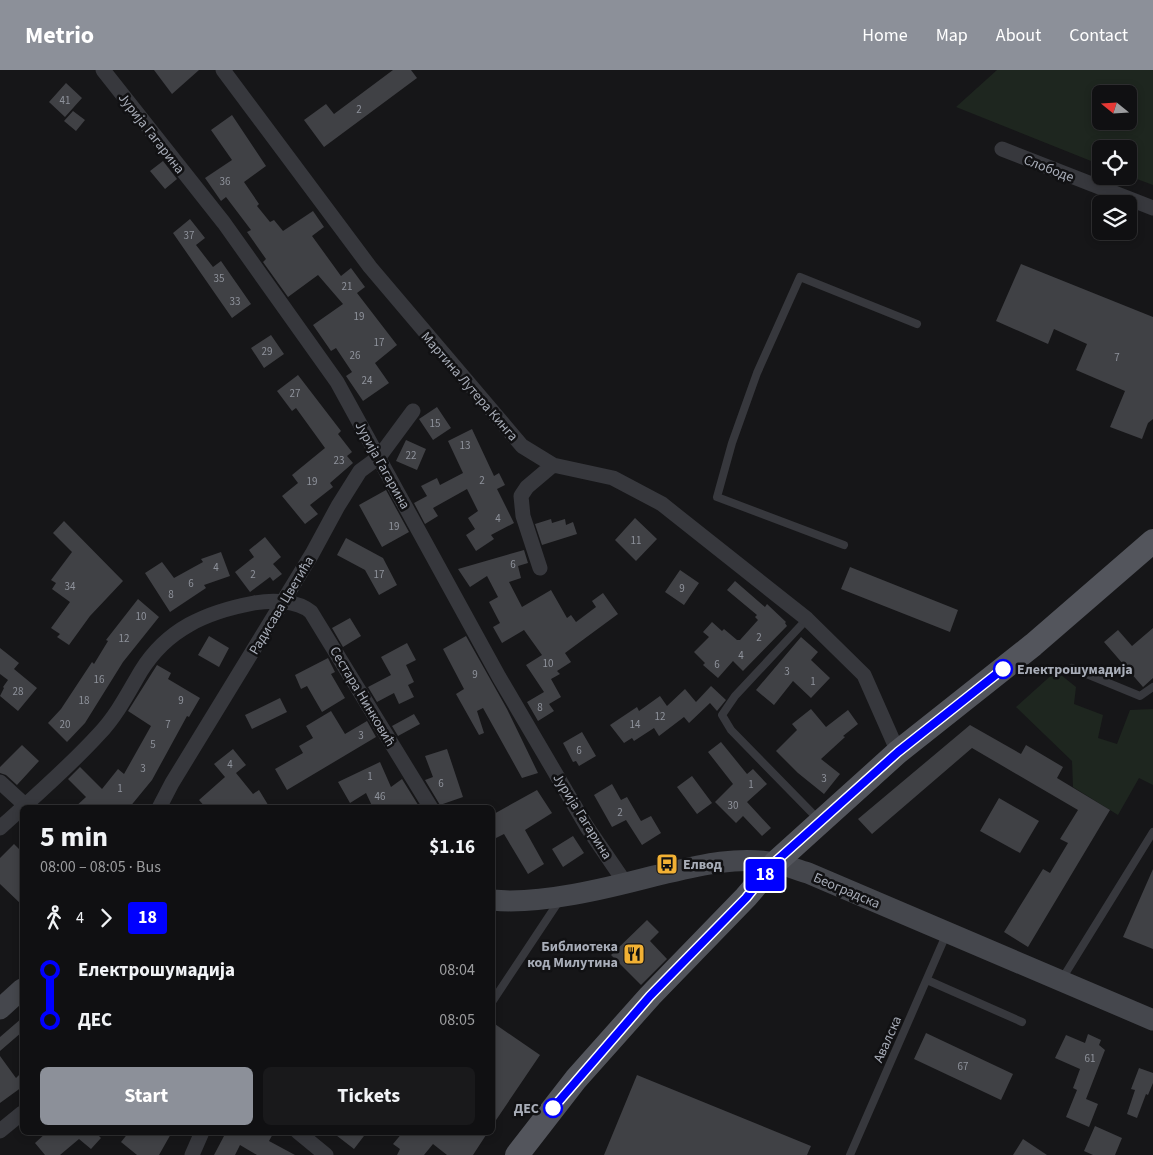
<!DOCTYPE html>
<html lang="en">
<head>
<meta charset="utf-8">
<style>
  body { margin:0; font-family:"Source Sans 3",sans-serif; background:#19191b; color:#f1f3f6; height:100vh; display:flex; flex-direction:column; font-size:19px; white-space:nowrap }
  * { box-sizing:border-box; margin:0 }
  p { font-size:16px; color:#9c9d9f }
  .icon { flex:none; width:28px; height:28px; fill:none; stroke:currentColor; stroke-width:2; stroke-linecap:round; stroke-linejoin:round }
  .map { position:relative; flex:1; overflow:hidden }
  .side { position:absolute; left:20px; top:735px; width:475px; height:330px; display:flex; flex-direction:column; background:#101012; border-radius:8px; box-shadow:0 2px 8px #0003,0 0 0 1px #303032 }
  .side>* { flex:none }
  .badge { padding:0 10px; border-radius:4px; font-size:18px; line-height:32px }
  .needle { width:32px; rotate:288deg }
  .controls { position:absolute; left:1092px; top:15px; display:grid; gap:10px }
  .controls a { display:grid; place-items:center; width:45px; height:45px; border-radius:8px; background:#101012; box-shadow:0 2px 8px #0003,0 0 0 1px #303032; font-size:25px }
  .map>.badge { position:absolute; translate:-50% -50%; box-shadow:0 0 0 2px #fff }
  .legs { display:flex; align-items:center; gap:8px; height:55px; padding:0 20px; font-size:16px }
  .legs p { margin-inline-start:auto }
  .overview { display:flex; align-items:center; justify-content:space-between; height:85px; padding:0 20px }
  h1 { font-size:28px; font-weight:700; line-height:38px }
  .action { display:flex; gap:10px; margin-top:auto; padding:10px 20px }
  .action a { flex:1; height:58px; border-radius:8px; background:#8c9099; color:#fff; font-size:20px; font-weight:700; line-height:58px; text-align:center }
  .action a+a { background:#19191b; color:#f1f3f6 }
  ul { padding:0 20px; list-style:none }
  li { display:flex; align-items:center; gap:18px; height:50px; font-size:19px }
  li i { display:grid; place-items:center; width:8px; height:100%; margin:0 6px; background:currentColor }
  li i::after { content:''; width:12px; height:12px; margin:-6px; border:4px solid; border-radius:50%; background:#101012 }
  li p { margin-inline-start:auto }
  li:first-child i { background:linear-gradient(#0000 50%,currentColor 0) }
  li:last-child i { background:linear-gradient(currentColor 50%,#0000 0) }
  header { display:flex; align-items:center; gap:30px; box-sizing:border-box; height:70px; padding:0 25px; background:#8c9099; color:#fff }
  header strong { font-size:24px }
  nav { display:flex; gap:28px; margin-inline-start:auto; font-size:18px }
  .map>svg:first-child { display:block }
</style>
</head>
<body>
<header>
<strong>Metrio</strong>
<nav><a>Home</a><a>Map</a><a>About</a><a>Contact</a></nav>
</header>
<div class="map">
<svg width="1153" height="1085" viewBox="0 0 1153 1085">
  <rect width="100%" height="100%" fill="#161618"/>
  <!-- green -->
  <path fill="#1e261f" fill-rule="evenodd" d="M997 0H1153V115L1129 106V79H1101V95L956 37ZM1101 24H1129V51H1101Z
    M1056 601 1076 617 1074 634 1103 645 1098 668 1117 674 1130 640 1153 639V715L1139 708 1118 745 1073 717 1072 691 1016 637Z"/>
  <!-- building -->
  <path fill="#404145" d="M154 0H199L172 24Z
    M393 0H411L417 8 324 77 304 50 326 34 334 44Z
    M66 13 82 28 65 47 49 32Z
    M73 41 85 50 76 61 64 51Z
    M232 45 266 96 244 112 259 134 257 136 270 152 274 150 283 161 313 141 324 157 312 166 341 206 351 198 365 217 357 223 397 275 375 293 389 313 363 331 346 306 352 302 336 278 331 281 313 255 343 234 318 205 288 227 263 192 266 189 247 162 251 160 226 127 221 131 205 108 232 90 211 60Z
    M163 91 177 109 165 119 150 101Z
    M190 149 205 168 196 175 213 197 221 191 251 234 232 248 173 163Z
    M1021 194 1153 247V349L1148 353 1142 369 1110 357 1125 321 1076 300 1087 274 1054 259 1048 274 996 251Z
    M271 265 284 284 264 298 251 278Z
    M298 305 341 361 338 364 352 382 347 386 353 393 330 413 333 417 310 435 318 444 305 454 282 426 298 413 292 405 325 378 296 338 292 341 277 321Z
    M437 337 451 358 433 370 419 349Z
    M472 359 494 406 499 403 505 415 497 419 514 453 491 465 494 469 476 481 466 465 475 459 468 448 478 441 467 419 433 438 438 446 425 454 414 433 427 426 421 416 437 408 440 415 463 403 448 371Z
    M406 370 426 379 417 400 396 391Z
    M386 420 409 462 382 477 359 435Z
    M635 448 657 469 636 491 615 470Z
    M551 449 552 453 565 449 566 455 573 452 577 464 542 475 535 454Z
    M64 451 123 511 90 546 69 575 57 567 60 564 51 558 70 532 52 519 56 513 51 510 72 482 53 463Z
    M265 467 281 487 273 494 282 504 273 511 270 507 250 522 235 502 254 487 249 480Z
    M346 468 383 488 397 515 379 525 365 500 337 485Z
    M524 480 528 493 518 496 521 508 509 512 522 537 551 520 567 548 571 545 576 552 596 537 592 531 603 523 618 544 565 583 571 592 557 601 560 604 551 609 561 627 549 634 554 641 538 651 527 632 544 622 526 595 542 585 524 560 502 573 493 557 500 553 489 532 498 527 487 506 470 517 458 499Z
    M221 482 230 506 204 515 206 518 170 542 145 503 162 492 174 508 203 492 201 489Z
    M850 497 958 540 950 562 841 519Z
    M680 500 699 513 684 535 665 522Z
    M735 511 765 537 767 534 786 552 785 553 787 556 743 601 733 591 718 608 703 595 705 593 694 582 709 567 703 562 712 552 722 561 724 559 737 570H740L758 550 755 547 757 545 727 520Z
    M138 529 159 547 123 592 85 653 67 672 48 653 61 639 92 592 94 594 108 571 106 570Z
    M350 548 361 566 343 577 332 558Z
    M1153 558V608L1143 617 1104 572 1118 560 1132 576Z
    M209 566 229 578 219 597 198 585Z
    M466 566 507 639 538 703 522 708 483 638 477 641 484 663 479 665 456 624 464 619 443 579Z
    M801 567 818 582 811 590 830 608 811 628 793 611 774 635 756 620Z
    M407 573 416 590 406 595 414 612 408 615 414 627 399 634 394 623 377 632 368 617 391 605 381 587Z
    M0 578 19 593 14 599 37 618 18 641 0 626 4 618 3 617 8 610 0 604Z
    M328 588 335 602 331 604 345 628 322 642 307 616 301 619 295 605Z
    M157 595 171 603 168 609 200 628 189 647 187 646 152 710 129 738H74L86 727 68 709 80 697 102 719 118 699 124 704 151 656 128 641Z
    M711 616 726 630 717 641 710 633 689 653 684 647 659 666 654 658 634 671 632 668 624 673 610 655 637 637 639 641 660 626 667 636 685 619 696 632Z
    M280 628 287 642 252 659 245 645Z
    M811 639 826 657 848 640 858 654 843 666 845 667 821 689 840 704 824 724 798 703 776 681 797 660 792 654Z
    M331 641 345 664 367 651 376 667 287 720 275 699 303 683 299 676 313 668 306 656Z
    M414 644 420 654 398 666 392 656Z
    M970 655 1021 684 1026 675 1063 697 1057 708 1110 740 1028 877 1004 862 1043 799 1050 803 1068 773 1060 769 1078 740 972 678 872 764 858 749Z
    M582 662 596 686 579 696 576 691 573 692 563 673Z
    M721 672 747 704 753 699 767 714 747 732 771 758 762 766 743 746 736 753 715 732 733 714 708 682Z
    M22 675 39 691 17 715 6 705 0 703V697Z
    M233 679 246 695 236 703 253 724 259 720 270 738H206L199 730 225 707 214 694Z
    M447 679 463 727 440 735 425 710 433 707 425 686Z
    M380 692 391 717 402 709 420 738H373L366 723 350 733 338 712Z
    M692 706 712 733 697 744 677 717Z
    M612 714 621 730 627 727 641 751 651 746 661 763 642 775 626 750 612 757 594 725Z
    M537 720 552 743 525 760 544 794 528 804 504 764 492 770V745Z
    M999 728 1039 751 1020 783 980 761Z
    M573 766 584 783 563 797 552 779Z
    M14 774 22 782V835L0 814V788Z
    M1153 799V879L1123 867Z
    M647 850 659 862 650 871 667 889 641 915 611 885Z
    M22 948V962L0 981V967Z
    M492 952 540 985 492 1056Z
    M926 963 1013 1004 1001 1030 914 989Z
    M1088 964 1101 970 1099 975 1105 980 1086 1029 1098 1034 1089 1057 1066 1047 1077 1020 1073 1018 1080 999 1055 988 1066 965 1085 973Z
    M0 986 16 1008 22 1002V1017L0 1033Z
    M1139 998 1153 1003V1013L1148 1025 1146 1024 1137 1048 1127 1044 1135 1020 1131 1019Z
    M637 1005 811 1076 807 1085H604Z
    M1095 1056 1122 1068 1115 1085H1093L1084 1081Z
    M47 1062H95L101 1068 91 1079 79 1069 60 1085H45L35 1073Z
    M129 1062H172L159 1085H137L121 1072Z
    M218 1062H274L269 1071 295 1085H257L240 1075 235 1085H214L224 1066Z
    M332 1062H367L354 1079Z
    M403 1062H488L473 1085H447L433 1074 424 1085H397L400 1079 393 1074Z
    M1023 1069 1047 1085H1013Z"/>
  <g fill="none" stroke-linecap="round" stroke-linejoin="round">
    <!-- lane -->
    <path stroke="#37383d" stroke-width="8" d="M844 475 717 427 732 373 757 303 800 207 917 254
      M807 549 735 626 722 645 731 660 819 750
      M1072 598 1140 626 1153 617
      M1062 909 1153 762
      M927 910 1022 952
      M492 932 559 831
      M850 1085 946 865"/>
    <!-- street -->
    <path stroke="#37383d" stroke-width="15" d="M103 0 224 153 337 312 499 607 587 757 626 814
      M223 0 370 197 522 376 553 395 613 408 662 434 807 549 864 605 898 682
      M1002 79 1153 138
      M540 498 523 446 521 426 527 417 553 395
      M0 712 25 735
      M159 738 172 713 312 484 338 436 360 401 379 387 413 341
      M0 758C34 727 68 698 99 664 117 645 128 623 141 601 167 559 206 542 254 533 272 530 297 530 311 542L431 738
      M0 1061 22 1043
      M298 1062 326 1085
      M192 1085 202 1062"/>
    <!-- secondary -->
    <path stroke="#45474d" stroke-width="21" d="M492 830C540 835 608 818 654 806 693 797 735 785 775 793 786 795 797 800 808 803L1153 950
      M0 939 22 919"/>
    <!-- primary -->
    <path stroke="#53555c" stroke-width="24" d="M517 1085 576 1009 650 926 746 827 775 793 898 682 1033 575 1153 471"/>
  </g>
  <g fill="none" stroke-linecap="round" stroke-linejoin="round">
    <!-- line-1 casing -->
    <g stroke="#fff" stroke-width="11">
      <path id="line-1" d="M553 1038 650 926 746 828 774 793 898 682 1003 599"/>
    </g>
    <!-- line-1 -->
    <use href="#line-1" stroke="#00f" stroke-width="8"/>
  </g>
  <!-- icons -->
  <defs>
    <g id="bus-square" transform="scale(1.125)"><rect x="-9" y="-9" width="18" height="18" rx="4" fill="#f2b134" stroke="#111113"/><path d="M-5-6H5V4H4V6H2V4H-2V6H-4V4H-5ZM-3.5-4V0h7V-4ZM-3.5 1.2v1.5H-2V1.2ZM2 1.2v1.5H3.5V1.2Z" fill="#111"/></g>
    <g id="restaurant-square" transform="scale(1.125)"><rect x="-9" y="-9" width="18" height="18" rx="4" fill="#f2b134" stroke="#111113"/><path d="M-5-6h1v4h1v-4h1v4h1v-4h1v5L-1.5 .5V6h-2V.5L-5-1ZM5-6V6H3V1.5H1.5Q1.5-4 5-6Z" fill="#111"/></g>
  </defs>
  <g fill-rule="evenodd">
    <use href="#bus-square" x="667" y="794"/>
    <use href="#restaurant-square" x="634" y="884"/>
  </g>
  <!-- markers -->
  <g fill="#fff" stroke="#00f" stroke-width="2.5">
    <circle cx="1003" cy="599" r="9"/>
    <circle cx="553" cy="1038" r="9"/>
  </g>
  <g text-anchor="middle" stroke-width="5" stroke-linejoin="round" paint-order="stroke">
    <!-- number labels -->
    <g font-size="11" fill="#8e929b">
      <text x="65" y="34">41</text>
      <text x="359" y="43">2</text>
      <text x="225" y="115">36</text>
      <text x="189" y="169">37</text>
      <text x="219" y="212">35</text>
      <text x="347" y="220">21</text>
      <text x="235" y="235">33</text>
      <text x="359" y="250">19</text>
      <text x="379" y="276">17</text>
      <text x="267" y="285">29</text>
      <text x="355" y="289">26</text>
      <text x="1117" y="291">7</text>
      <text x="367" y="314">24</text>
      <text x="295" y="327">27</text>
      <text x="435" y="357">15</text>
      <text x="465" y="379">13</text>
      <text x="411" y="389">22</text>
      <text x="339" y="394">23</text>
      <text x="482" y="414">2</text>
      <text x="312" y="415">19</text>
      <text x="498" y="452">4</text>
      <text x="394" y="460">19</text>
      <text x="636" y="474">11</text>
      <text x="513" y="498">6</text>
      <text x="216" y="501">4</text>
      <text x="253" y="508">2</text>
      <text x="379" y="508">17</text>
      <text x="191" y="517">6</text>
      <text x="70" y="520">34</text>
      <text x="682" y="522">9</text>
      <text x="171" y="528">8</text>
      <text x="141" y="550">10</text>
      <text x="759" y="571">2</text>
      <text x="124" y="572">12</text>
      <text x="741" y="589">4</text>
      <text x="548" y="597">10</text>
      <text x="717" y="598">6</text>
      <text x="787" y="605">3</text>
      <text x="475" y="608">9</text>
      <text x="99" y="613">16</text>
      <text x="813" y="615">1</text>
      <text x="18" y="625">28</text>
      <text x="84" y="634">18</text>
      <text x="181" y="634">9</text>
      <text x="540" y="641">8</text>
      <text x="660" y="650">12</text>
      <text x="65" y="658">20</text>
      <text x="168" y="658">7</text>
      <text x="635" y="658">14</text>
      <text x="361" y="669">3</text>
      <text x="153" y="678">5</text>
      <text x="579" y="684">6</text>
      <text x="230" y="698">4</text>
      <text x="143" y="702">3</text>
      <text x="370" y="710">1</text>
      <text x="824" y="712">3</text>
      <text x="441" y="717">6</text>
      <text x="751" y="718">1</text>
      <text x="120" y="722">1</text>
      <text x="380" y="730">46</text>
      <text x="733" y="739">30</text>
      <text x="620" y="746">2</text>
      <text x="1090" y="992">61</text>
      <text x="963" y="1000">67</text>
    </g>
    <!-- street labels -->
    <g font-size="14" fill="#a8adb8" stroke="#111113">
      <text transform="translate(152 63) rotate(52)" y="5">Јурија Гагарина</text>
      <text transform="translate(1049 98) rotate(21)" y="5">Слободе</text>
      <text transform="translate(470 316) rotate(49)" y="5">Мартина Лутера Кинга</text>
      <text transform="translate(383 395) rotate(61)" y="5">Јурија Гагарина</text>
      <text transform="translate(281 535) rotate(-59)" y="5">Радисава Цветића</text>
      <text transform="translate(363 626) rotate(59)" y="5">Сестара Нинковић</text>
      <text transform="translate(583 746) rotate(58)" y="5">Јурија Гагарина</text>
      <text transform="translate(847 820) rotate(23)" y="5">Београдска</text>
      <text transform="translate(887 969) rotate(-66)" y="5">Авалска</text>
    </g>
    <!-- stop labels -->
    <g font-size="14" font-weight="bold" fill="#a8adb8" stroke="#111113" text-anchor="start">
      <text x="1017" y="604">Електрошумадија</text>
      <text x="539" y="1043" text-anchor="end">ДЕС</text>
    </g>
    <!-- poi labels -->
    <g font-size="14" font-weight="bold" fill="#a8adb8" stroke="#111113" text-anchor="start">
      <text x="683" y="799">Елвод</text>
      <text x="618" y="881" text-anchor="end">Библиотека<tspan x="618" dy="16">код Милутина</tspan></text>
    </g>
  </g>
</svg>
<div class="controls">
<a><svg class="needle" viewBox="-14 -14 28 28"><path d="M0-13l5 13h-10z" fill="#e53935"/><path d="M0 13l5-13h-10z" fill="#9c9d9f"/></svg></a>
<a><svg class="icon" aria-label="locate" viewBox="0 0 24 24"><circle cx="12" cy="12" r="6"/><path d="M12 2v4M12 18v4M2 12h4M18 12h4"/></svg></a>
<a><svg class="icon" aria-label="layers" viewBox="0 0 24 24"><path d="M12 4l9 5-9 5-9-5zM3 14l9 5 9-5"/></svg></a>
</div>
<b class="badge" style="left:765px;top:805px;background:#00f;color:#fff">18</b>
<section class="side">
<div class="overview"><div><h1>5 min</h1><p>08:00 – 08:05 · Bus</p></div><b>$1.16</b></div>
<div class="legs"><svg class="icon" aria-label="walk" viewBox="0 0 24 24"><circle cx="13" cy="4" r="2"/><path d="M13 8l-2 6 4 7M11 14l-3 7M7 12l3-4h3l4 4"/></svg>4<svg class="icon" aria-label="forward" viewBox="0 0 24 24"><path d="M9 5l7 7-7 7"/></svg><b class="badge" style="background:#00f;color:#fff">18</b></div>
<ul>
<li><i style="color:#00f"></i><b>Електрошумадија</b><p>08:04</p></li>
<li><i style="color:#00f"></i><b>ДЕС</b><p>08:05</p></li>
</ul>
<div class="action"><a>Start</a><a>Tickets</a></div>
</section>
</div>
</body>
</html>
